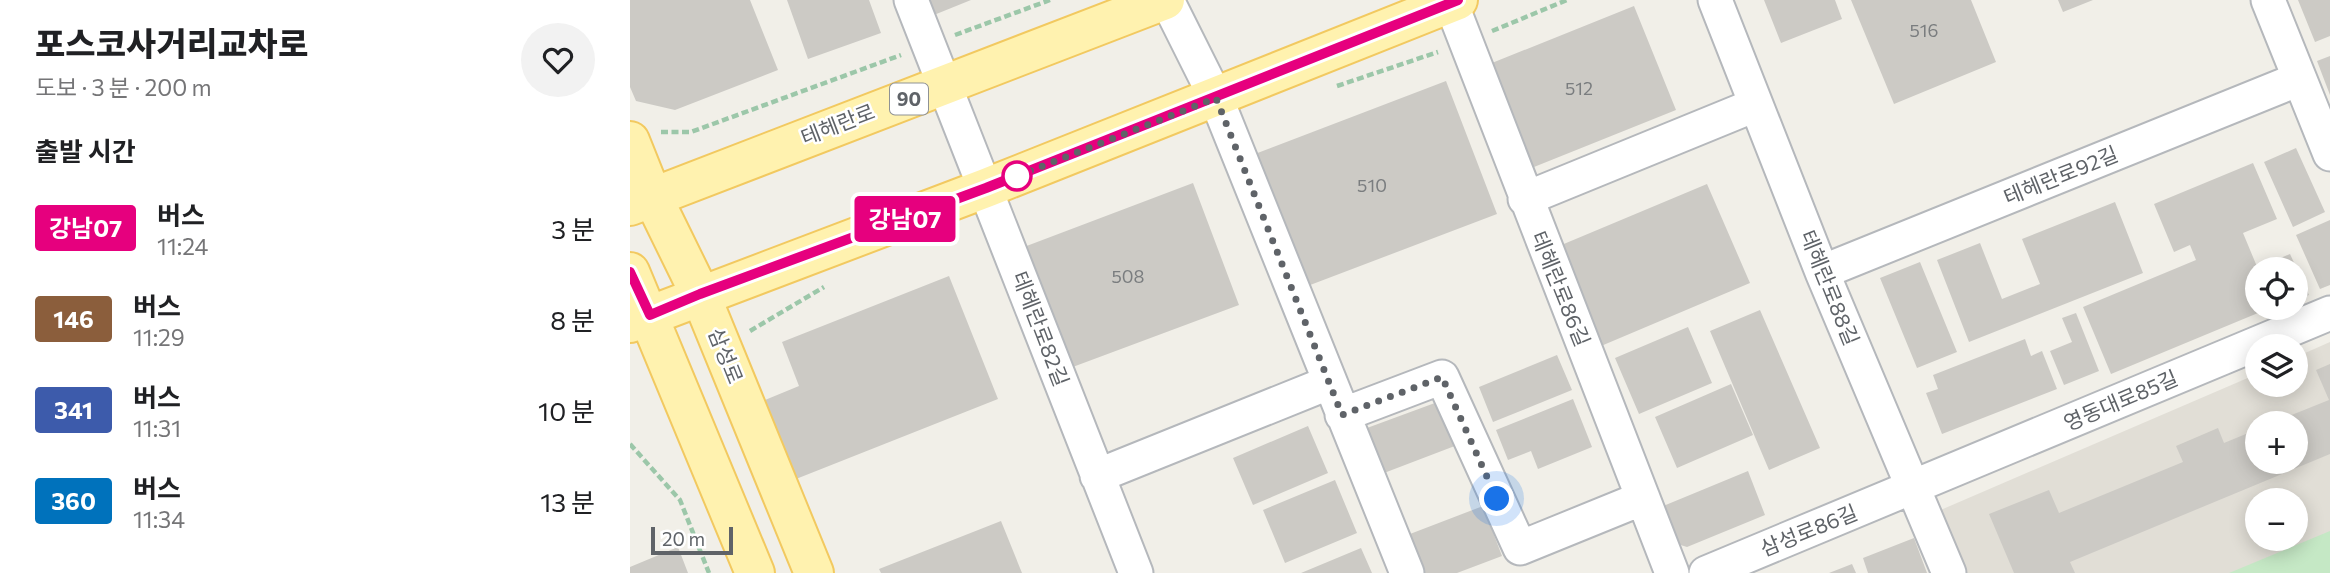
<!DOCTYPE html>
<html lang="ko">
<head>
<meta charset="utf-8">
<style>
  body { margin:0; font-family:Commissioner,"Noto Sans KR",sans-serif; background:#f2f2f2; color:#202124; height:100vh; display:flex; flex-direction:column; font-size:26px; white-space:nowrap }
  * { box-sizing:border-box; margin:0 }
  p { font-size:23px; color:#757577 }
  .icon { flex:none; width:38px; height:38px; fill:none; stroke:currentColor; stroke-width:2; stroke-linecap:round; stroke-linejoin:round }
  .map { position:relative; flex:1; overflow:hidden }
  .side { display:flex; flex-direction:column; background:#fff; width:630px }
  .side>* { flex:none }
  .badge { padding:0 14px; border-radius:5px; font-size:24px; line-height:46px }
  .tools { position:absolute; left:1615px; top:257px; display:grid; gap:14px }
  .tools a { display:grid; place-items:center; width:63px; height:63px; border-radius:50%; background:#fff; box-shadow:0 4px 18px #0003; font-size:35px }
  .scale { position:absolute; left:21px; bottom:18px; width:82px; box-sizing:border-box; padding-left:7px; border:4px solid #5f6368; border-top:0; font-size:19px; line-height:24px; white-space:nowrap; color:#5f6368; -webkit-text-stroke:5px #fff; paint-order:stroke }
  .you { position:absolute; width:35px; height:35px; margin:-18px; border:5px solid #fff; border-radius:50%; background:#1a73e8; box-shadow:0 0 0 10px #1a73e833 }
  .map>.badge { position:absolute; translate:-50% -50%; box-shadow:0 0 0 4px #fff }
  h2 { padding:0 35px; font-size:26px; line-height:63px }
  .round { display:grid; place-items:center; flex:none; width:74px; height:74px; border-radius:37px; background:#f2f2f2 }
  .head { display:flex; align-items:center; justify-content:space-between; height:119px; padding:0 35px }
  h1 { font-size:33px; font-weight:800; line-height:52px }
  ul { padding:0; list-style:none }
  li { display:flex; align-items:center; gap:21px; height:91px; padding:0 35px }
  li div { flex:1 }
  li b { display:block; font-size:26px }
  li em { font-style:normal }
  li .badge { min-width:77px; font-weight:700; text-align:center }
  main { display:flex; flex:1; min-height:0 }
  .map>svg:first-child { display:block }
</style>
</head>
<body>
<main>
<section class="side">
<div class="head"><div><h1>포스코사거리교차로</h1><p>도보 · 3 분 · 200 m</p></div><a class="round"><svg class="icon" aria-label="heart" viewBox="0 0 24 24"><path d="M12 20l-8-8c-3-5 5-10 8-4 3-6 11-1 8 4z"/></svg></a></div>
<h2>출발 시간</h2>
<ul>
<li><span class="badge" style="background:#e6007e;color:#fff">강남07</span><div><b>버스</b><p>11:24</p></div><em>3 분</em></li>
<li><span class="badge" style="background:#8b5e3c;color:#fff">146</span><div><b>버스</b><p>11:29</p></div><em>8 분</em></li>
<li><span class="badge" style="background:#3d5bab;color:#fff">341</span><div><b>버스</b><p>11:31</p></div><em>10 분</em></li>
<li><span class="badge" style="background:#0072bc;color:#fff">360</span><div><b>버스</b><p>11:34</p></div><em>13 분</em></li>
</ul>
</section>
<div class="map">
<svg width="1700" height="573" viewBox="0 0 1700 573">
  <rect width="100%" height="100%" fill="#f1efe8"/>
  <!-- education -->
  <path fill="#e1ded6" fill-rule="evenodd" d="M1700 342V573H1332L1306 512 1627 374 1628 385H1666V357ZM1628 424H1666V462H1628ZM1628 500H1666V539H1628Z"/>
  <!-- green -->
  <path fill="#c5e8c5" d="M1700 531V573H1599Z"/>
  <!-- building -->
  <path fill="#cccac5" d="M0 0H120L148 70 45 110 6 101 0 87Z
    M157 0H239L251 33 178 59Z
    M286 0H341L294 19Z
    M1134 0H1205L1212 19 1151 43Z
    M1221 0H1341L1366 62 1264 104Z
    M1428 0H1463L1433 12Z
    M1668 0H1700V36L1685 42Z
    M1004 6 1046 110 894 171 852 67Z
    M1700 56V95L1687 61Z
    M816 81 867 214 667 290 617 157Z
    M1666 148 1695 212 1663 227 1634 162Z
    M1623 163 1647 219 1613 233 1628 269V308H1640L1481 374 1453 307 1566 260 1560 245 1544 252 1524 204Z
    M563 183 609 305 432 371 386 250Z
    M1077 184 1120 283 971 346 929 246Z
    M1485 202 1513 273 1339 342 1307 260 1350 243 1372 299 1410 284 1392 239Z
    M1700 220V285L1690 289 1666 235Z
    M1660 254 1679 295 1666 300V270H1634L1632 266Z
    M1290 262 1327 352 1287 368 1250 278Z
    M319 276 368 399 166 479 135 400 169 386 152 342Z
    M1130 310 1190 448 1139 470 1080 331Z
    M1446 313 1469 371 1434 385 1420 351 1442 342 1432 318Z
    M1058 327 1082 383 1009 414 985 358Z
    M1395 339 1401 356 1412 351 1427 389 1312 434 1296 393 1308 389 1303 375Z
    M927 355 942 390 863 422 849 387Z
    M1700 364V454L1440 562 1445 573H1384L1359 514 1419 490 1429 513 1553 462 1546 446 1588 428 1594 443 1628 429V462H1666V424L1642 423 1699 400 1686 370Z
    M1101 384 1123 435 1047 468 1025 417Z
    M943 399 962 447 908 469 901 451 878 460 866 430Z
    M813 400 830 444 754 473 737 428Z
    M678 426 698 473 623 505 603 458Z
    M1118 471 1135 515 1057 547 1038 541 1026 509Z
    M705 480 727 533 655 563 633 510Z
    M853 506 872 556 827 573H795L780 534Z
    M371 521 392 573H251L249 569Z
    M1284 538 1297 573H1238L1233 558Z
    M48 547 58 573H0V567Z
    M731 548 742 573H671Z
    M1222 564 1226 573H1199Z"/>
  <g fill="none" stroke-linecap="round" stroke-linejoin="round">
    <!-- minor casing -->
    <g stroke="#b5b8bc" stroke-width="37">
      <path id="minor" d="M281 0 506 573
        M537 0 586 98 777 573
        M1085 0 1192 272 1319 573
        M1638 0 1700 154
        M821 3 1042 573
        M895 199 1125 105
        M1192 272 1669 79
        M712 415 812 377 890 548 1013 498
        M467 476 698 383
        M1076 573 1700 313"/>
    </g>
    <!-- major casing -->
    <g stroke="#f2c960" stroke-width="42">
      <path id="major" d="M0 141 22 196 70 294 184 573
        M0 206 535 0
        M0 272 125 573
        M0 323 356 188 828 0"/>
    </g>
    <!-- path -->
    <path stroke="#9cc7a9" stroke-width="4.5" stroke-dasharray="7 3.5" stroke-linecap="butt" d="M862 31 937 0
      M325 35 420 0
      M707 86 808 52
      M31 132H61L271 55
      M120 331 194 287
      M0 444 50 500 79 573"/>
    <!-- minor -->
    <use href="#minor" stroke="#fff" stroke-width="33"/>
    <!-- major -->
    <use href="#major" stroke="#fff2af" stroke-width="38"/>
  </g>
  <g fill="none" stroke-linecap="round" stroke-linejoin="round">
    <!-- line casing -->
    <g stroke="#fff" stroke-width="16">
      <path id="line" d="M0 272 20 315 70 294 356 188 828 0"/>
    </g>
    <!-- line -->
    <use href="#line" stroke="#e6007e" stroke-width="10"/>
    <!-- walk -->
    <path stroke="#5f6368" stroke-width="7" stroke-dasharray="0 12.6" d="M387 176 382 178 586 98 712 415 812 377 867 499"/>
  </g>
  <!-- markers -->
  <circle fill="#fff" stroke="#e6007e" stroke-width="3.5" cx="387" cy="176" r="14"/>
  <g text-anchor="middle" stroke-width="5" stroke-linejoin="round" paint-order="stroke">
    <!-- number labels -->
    <g font-size="18" fill="#7a7d7f">
      <text x="1294" y="37">516</text>
      <text x="949" y="95">512</text>
      <text x="742" y="192">510</text>
      <text x="498" y="283">508</text>
    </g>
    <!-- shield labels -->
    <rect fill="#fff" stroke="#8f9295" stroke-width="2" x="260" y="83.5" width="38" height="31" rx="5"/>
    <g font-size="19" font-weight="bold" fill="#5f6368">
      <text x="279" y="106">90</text>
    </g>
    <!-- street labels -->
    <g font-size="21" fill="#5f6368" stroke="#fff">
      <text transform="translate(208 125) rotate(-21)" y="7">테헤란로</text>
      <text transform="translate(1431 176) rotate(-22)" y="7">테헤란로92길</text>
      <text transform="translate(1199 288) rotate(68)" y="7">테헤란로88길</text>
      <text transform="translate(930 289) rotate(68)" y="7">테헤란로86길</text>
      <text transform="translate(410 329) rotate(69)" y="7">테헤란로82길</text>
      <text transform="translate(95 356) rotate(68)" y="7">삼성로</text>
      <text transform="translate(1491 401) rotate(-23)" y="7">영동대로85길</text>
      <text transform="translate(1179 531) rotate(-22)" y="7">삼성로86길</text>
    </g>
  </g>
</svg>
<div class="tools">
<a><svg class="icon" aria-label="locate" viewBox="0 0 24 24"><circle cx="12" cy="12" r="6"/><path d="M12 2v4M12 18v4M2 12h4M18 12h4"/></svg></a>
<a><svg class="icon" aria-label="layers" viewBox="0 0 24 24"><path d="M12 4l9 5-9 5-9-5zM3 14l9 5 9-5"/></svg></a>
<a>+</a>
<a>−</a>
</div>
<div class="scale">20 m</div>
<div class="you" style="left:867px;top:499px"></div>
<b class="badge" style="left:275px;top:219px;background:#e6007e;color:#fff">강남07</b>
</div>
</main>
</body>
</html>
